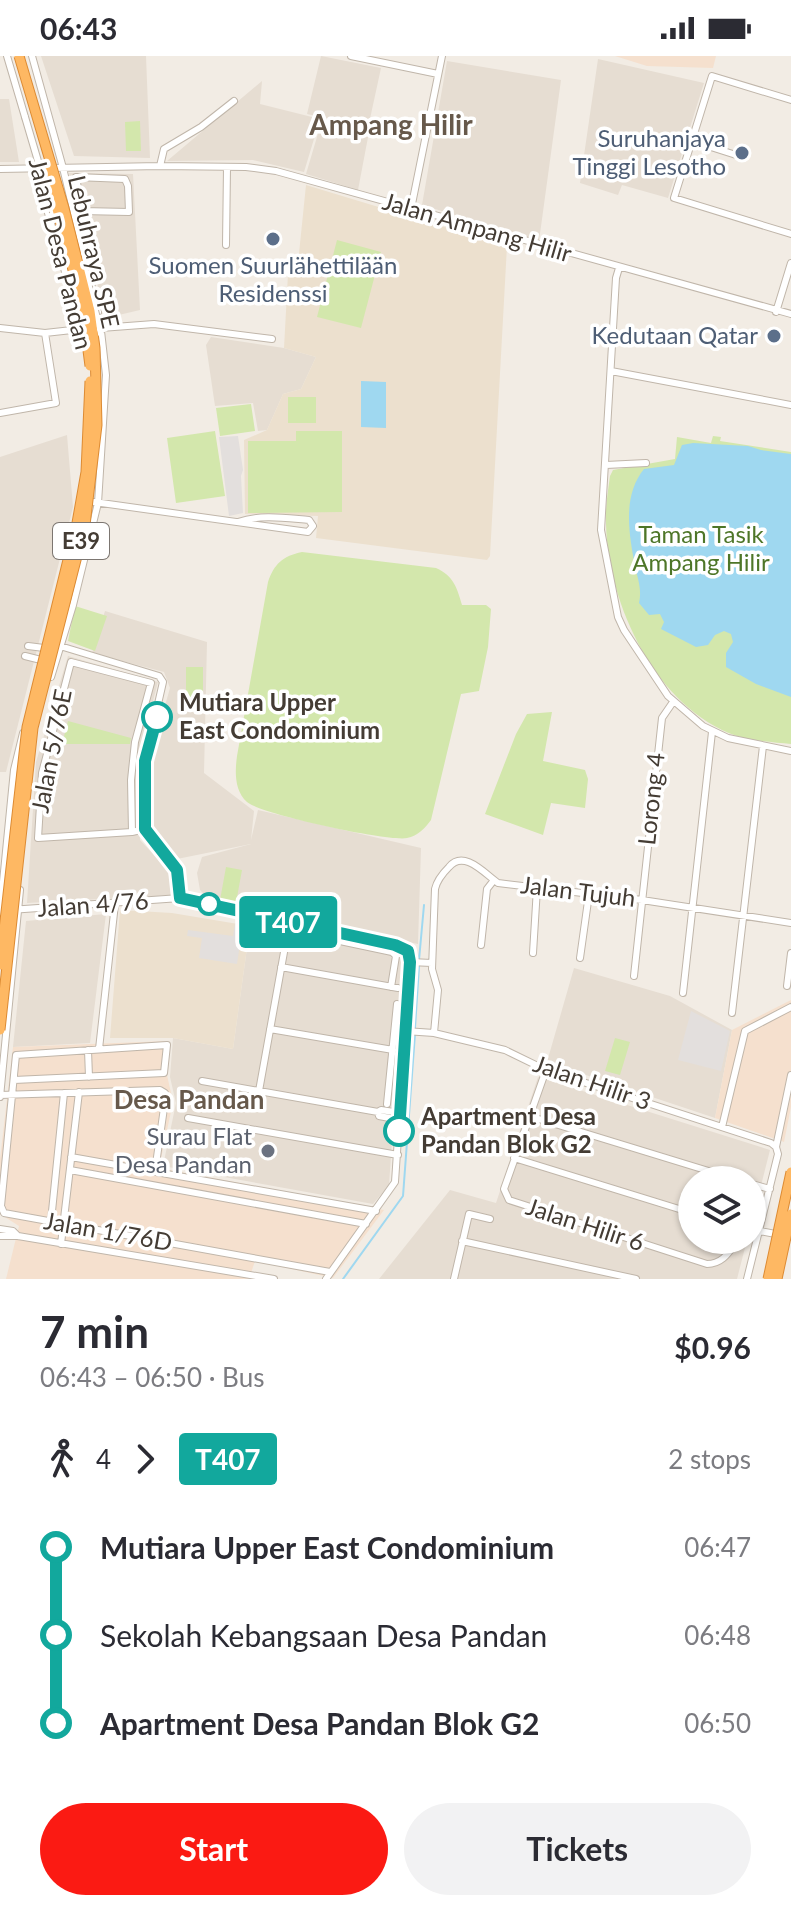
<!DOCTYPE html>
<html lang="en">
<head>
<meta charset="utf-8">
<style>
  body { margin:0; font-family:Lato,sans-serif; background:#f2f2f3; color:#2b2b33; height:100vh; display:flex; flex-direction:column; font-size:30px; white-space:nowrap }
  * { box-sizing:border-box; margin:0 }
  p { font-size:26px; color:#7c7c81 }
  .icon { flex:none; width:44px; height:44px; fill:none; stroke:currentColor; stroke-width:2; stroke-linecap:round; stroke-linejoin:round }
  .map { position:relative; height:1223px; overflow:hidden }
  .details { display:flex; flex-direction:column; background:#fff; flex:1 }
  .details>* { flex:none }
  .badge { padding:0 16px; border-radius:6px; font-size:28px; line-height:52px }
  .tools { position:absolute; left:678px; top:1110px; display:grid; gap:16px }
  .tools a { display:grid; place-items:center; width:88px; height:88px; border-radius:50%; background:#fff; box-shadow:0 2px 6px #0004; font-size:40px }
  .map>.badge { position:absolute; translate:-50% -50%; box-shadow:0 0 0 4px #fff }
  .legs { display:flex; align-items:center; gap:12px; height:88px; padding:0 40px; font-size:26px }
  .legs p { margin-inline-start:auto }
  .overview { display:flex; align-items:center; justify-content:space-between; height:136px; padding:0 40px }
  h1 { font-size:44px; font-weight:700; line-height:60px }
  .cta { display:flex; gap:16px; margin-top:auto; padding:16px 40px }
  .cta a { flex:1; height:92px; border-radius:48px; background:#fb1a13; color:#fff; font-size:32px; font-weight:700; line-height:92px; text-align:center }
  .cta a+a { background:#f2f2f3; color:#2b2b33 }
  ul { padding:0 40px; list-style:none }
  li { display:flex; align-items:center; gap:28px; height:88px; font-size:30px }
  li i { display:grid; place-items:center; width:12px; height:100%; margin:0 10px; background:currentColor }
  li i::after { content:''; width:20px; height:20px; margin:-10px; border:6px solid; border-radius:50%; background:#fff }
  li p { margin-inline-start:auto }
  li:first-child i { background:linear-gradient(#0000 50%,currentColor 0) }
  li:last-child i { background:linear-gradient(currentColor 50%,#0000 0) }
  .status { display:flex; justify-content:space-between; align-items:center; height:56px; padding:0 40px; background:#fff; direction:ltr }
  .status svg { height:22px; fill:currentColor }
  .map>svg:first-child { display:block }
</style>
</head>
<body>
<div class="status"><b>06:43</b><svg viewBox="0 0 49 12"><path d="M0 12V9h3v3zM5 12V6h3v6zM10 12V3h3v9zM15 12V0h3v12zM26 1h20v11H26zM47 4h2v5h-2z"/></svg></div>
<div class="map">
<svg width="791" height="1223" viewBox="0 0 791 1223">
  <rect width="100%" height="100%" fill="#f2ece4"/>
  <!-- residential -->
  <path fill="#e6ddd2" d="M41 0H146L150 102 74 100Z
    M321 0 381 12 368 72 307 58Z
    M598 3 704 27 668 142 622 129 618 139 580 127Z
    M447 5 561 24 539 185 422 149Z
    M262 25 260 48 320 63 304 116 253 104 167 105Z
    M0 43H9L19 106H0Z
    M322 64 369 76 358 134 306 118Z
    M69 117 133 118 140 254 106 262Z
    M211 281 284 292 316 301 301 333 283 338 267 374 258 375 253 347 215 350 206 289Z
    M67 379 73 451 6 716H0V401Z
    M105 555 207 586 204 717 254 755 251 784 258 754 421 792 418 888 210 844 200 834 197 817 202 801 251 788 177 803 149 772V706L170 632 164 616 92 597Z
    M68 600 158 626 136 709 140 784 167 813 174 839 27 847 36 706Z
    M106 858 90 987 13 991 26 865Z
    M250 870 405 897 389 1129 373 1148 163 1110 176 1047 170 1021 173 982 233 993Z
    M574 912 670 940 732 974 715 1062 547 1006Z
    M538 1021 770 1094 752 1165V1124H692V1184H747L737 1223H379L450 1134 496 1147Z"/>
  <!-- commercial -->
  <path fill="#f5e0ce" d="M615 0H716L713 12 647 10Z
    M791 944V1051L784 1086 715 1062 732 974Z
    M168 985 167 1019 173 1046 159 1112 384 1154 333 1222 255 1205 249 1223H6L19 1170 0 1158V1103L13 991Z"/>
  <!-- education -->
  <path fill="#ece0ce" d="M306 129 507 190 490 500 487 504 316 482 318 460 245 458 244 384 267 374 283 338 301 333 316 301 284 292 288 218 297 217Z
    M120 854 172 857 250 870 233 993 173 982H110Z"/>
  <!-- green -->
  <path fill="#d3e7ac" d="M140 65 141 95H126L125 66Z
    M337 184 381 196 361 272 317 261Z
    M288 341H316V367H288Z
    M251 348 255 375 220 380 216 352Z
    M215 375 225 440 176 447 167 382Z
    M296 375H342V456L248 457V385H296Z
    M713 380 721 381 720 385 791 396V688C774 686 754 685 737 680 656 652 608 549 606 468 605 452 608 435 610 420L613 414 675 403 677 381 711 387Z
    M302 496 436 512C454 520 457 532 462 549H486L491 553 488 591 479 635 461 638 431 764C425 772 418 780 407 782 389 786 260 758 247 746 234 734 235 715 237 700L268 526C274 508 283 500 302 496Z
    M75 550 107 560 95 595 68 585Z
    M186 611H203V643L186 642Z
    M552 656 543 705 585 714 588 723 585 752 551 747 543 779 485 758 516 678 527 658Z
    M68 665 131 682 130 688H62Z
    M226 811 242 814 236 847 220 844Z
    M615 982 630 986 620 1019 605 1015Z"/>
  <!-- parking -->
  <path fill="#e3dfdd" d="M238 380 243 414 241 420 243 457 229 460 219 381Z
    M235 867 243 868 237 908 199 902 202 882 187 880 188 874 233 880Z
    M691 955 730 975 721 1015 678 1004Z"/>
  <!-- water -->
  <path fill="#9fd8f0" d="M361 325 386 326V372L361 371Z
    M693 387 748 390 761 394 791 398V641L756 628 726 611V597L733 586 731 578 724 575 715 579 708 589 696 591 661 573 664 566 660 558 649 559 639 547C642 533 638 524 635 510 629 478 622 440 644 413L674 409 682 389Z"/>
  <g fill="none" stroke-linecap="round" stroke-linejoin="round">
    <!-- stream -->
    <path stroke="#9fd8f0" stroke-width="2" d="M419 904 424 849
      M415 972 419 910
      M343 1223 403 1140 415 978"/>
    <!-- minor casing -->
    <g stroke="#c0b6aa" stroke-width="8">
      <path id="minor" d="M7 0 25 61
        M32 0 63 112 98 256
        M351 0 438 18
        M791 44 712 20 674 142 791 178
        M692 85 736 99
        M160 110 164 93 201 71 234 45
        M35 112 83 278
        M0 113 160 110 246 111 276 115 791 258
        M76 121 125 123 128 130 129 156 82 155Z
        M411 153 442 0
        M226 189 227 111
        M619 212 616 222 601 474 618 561 624 574 668 640 703 670 728 682 791 695
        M776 256 791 207
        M0 272 45 277 81 273
        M101 272 154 268 272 283
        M611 315 791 349
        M0 357 56 347 45 277
        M606 409 646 407
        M94 446 308 476 313 470 309 464C285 462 261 458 238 466
        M28 590 44 592
        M60 590 159 620 163 626 145 705V773L177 814 180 842
        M25 600 41 604
        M51 621 73 549 98 447 106 319 101 275
        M132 776 131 724 135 686 151 627 71 606 42 717 38 782 132 776 145 773
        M10 854 180 842 395 889 408 895V934L395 1126 326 1223
        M0 856 14 714 23 677
        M481 889 487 833 494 824
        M533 897 537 832
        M580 902 589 838
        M410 906 432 907
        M281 911 398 932
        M634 920 662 662 673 646
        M787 930 791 897
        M683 937 712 676
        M732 957 763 690
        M270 973 393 994
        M405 975 434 977 505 994 546 1014 771 1087 776 1091
        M434 977 438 934 432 913 435 833C437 824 442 818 449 811 464 793 485 818 498 827L642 844 791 867
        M99 993 115 848
        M88 994 89 1021
        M546 1014 504 1133 509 1144 707 1208C723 1208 729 1196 738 1184
        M14 1024 164 1017 167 989 16 999 1 1150 4 1157 330 1216
        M202 1025 378 1056
        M259 1035 288 874 392 896 396 900 391 931
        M0 1039 160 1034 165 1037V1045L155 1115
        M0 1041 20 834
        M387 1048 397 948
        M529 1060 738 1124
        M188 1062 398 1099
        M400 1064 379 1060 378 1056 381 1054 400 1057
        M722 1071 745 975 791 951
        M71 1101 376 1155
        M514 1102 692 1157
        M70 1114 366 1168
        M752 1128 770 1133
        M51 1165 64 1037
        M752 1166 763 1153
        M0 1173 13 1175 18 1180
        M760 1175 791 1181
        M0 1180H18L274 1223
        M462 1185 636 1223
        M61 1188 79 1036
        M454 1223 469 1158 490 1163
        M747 1223 778 1098 776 1091 791 1019"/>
    </g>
    <!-- minor -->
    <use href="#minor" stroke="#fff" stroke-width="6"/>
    <!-- minor-bridge casing -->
    <g stroke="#c0b6aa" stroke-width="8" stroke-linecap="butt">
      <path id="minor-bridge" d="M25 61 53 156
        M84 211 101 278"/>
    </g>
    <!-- highway-bridge casing -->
    <g stroke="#dd8b33" stroke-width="11" stroke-linecap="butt">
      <path id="highway-bridge" d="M46 111 82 248 90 310
        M0 909 27 671 77 467 86 416 90 325
        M0 974 33 672 85 469 97 369 95 292 90 255 64 152 19 0
        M768 1223 791 1116
        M777 1223 791 1158"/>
    </g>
    <!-- minor-bridge -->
    <use href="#minor-bridge" stroke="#fff" stroke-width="6"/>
    <!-- highway-bridge -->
    <use href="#highway-bridge" stroke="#feb863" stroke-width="9"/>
  </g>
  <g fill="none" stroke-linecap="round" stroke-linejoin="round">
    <!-- line-1 casing -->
    <g stroke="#fff" stroke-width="18">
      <path id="line-1" d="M157 661 145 705V773L177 814 180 842 395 889 408 895 410 906 399 1075"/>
    </g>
    <!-- line-1 -->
    <use href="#line-1" stroke="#12a89d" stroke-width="12"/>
  </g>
  <!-- markers -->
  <g fill="#5c6f8a" stroke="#fff" stroke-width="3">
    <circle cx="742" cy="97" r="8"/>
    <circle cx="273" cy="183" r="8"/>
    <circle cx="774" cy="280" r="8"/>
  </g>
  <g fill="#fff" stroke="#12a89d" stroke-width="4">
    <circle cx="157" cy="661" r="14"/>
    <circle cx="209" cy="848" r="10"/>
    <circle cx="399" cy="1075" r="14"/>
  </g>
  <circle fill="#6b7280" stroke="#fff" stroke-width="3" cx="268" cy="1095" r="8"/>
  <g text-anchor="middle" stroke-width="7" stroke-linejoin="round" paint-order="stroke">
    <!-- shield labels -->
    <rect fill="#fff" stroke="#7c7671" stroke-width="2" x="53" y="467" width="56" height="36" rx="6"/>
    <g font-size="22" font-weight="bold" fill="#443c34">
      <text x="81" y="493">E39</text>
    </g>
    <!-- service labels -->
    <g font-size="24" fill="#4e5e75" stroke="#fff" text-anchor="end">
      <text x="726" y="91">Suruhanjaya<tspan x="726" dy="28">Tinggi Lesotho</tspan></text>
      <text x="273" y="218" text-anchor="middle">Suomen Suurlähettilään<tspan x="273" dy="28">Residenssi</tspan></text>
      <text x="758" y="288">Kedutaan Qatar</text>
    </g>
    <!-- street labels -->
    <g font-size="24" fill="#443c34" stroke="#fff">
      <text transform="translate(477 172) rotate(16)" y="8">Jalan Ampang Hilir</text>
      <text transform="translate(93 196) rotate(77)" y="8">Lebuhraya SPE</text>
      <text transform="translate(60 198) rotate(76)" y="8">Jalan Desa Pandan</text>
      <text transform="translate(52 695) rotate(-79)" y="8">Jalan 5/76E</text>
      <text transform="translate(652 743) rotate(-84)" y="8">Lorong 4</text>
      <text transform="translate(578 836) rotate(7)" y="8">Jalan Tujuh</text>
      <text transform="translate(93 849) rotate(-4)" y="8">Jalan 4/76</text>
      <text transform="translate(592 1027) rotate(19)" y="8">Jalan Hilir 3</text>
      <text transform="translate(585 1169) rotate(18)" y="8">Jalan Hilir 6</text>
      <text transform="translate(108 1176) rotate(10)" y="8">Jalan 1/76D</text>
    </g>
    <!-- park labels -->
    <g font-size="24" fill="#4e7628" stroke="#fff">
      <text x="701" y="487">Taman Tasik<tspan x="701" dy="28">Ampang Hilir</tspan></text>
    </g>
    <!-- stop labels -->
    <g font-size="24" font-weight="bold" fill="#443c34" stroke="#fff" text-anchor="start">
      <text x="179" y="655">Mutiara Upper<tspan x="179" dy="28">East Condominium</tspan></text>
      <text x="421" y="1069">Apartment Desa<tspan x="421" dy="28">Pandan Blok G2</tspan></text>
    </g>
    <!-- worship labels -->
    <g font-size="24" fill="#5b616d" stroke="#fff" text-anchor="end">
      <text x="252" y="1089">Surau Flat<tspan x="252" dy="28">Desa Pandan</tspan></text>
    </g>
    <!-- neighbourhood labels -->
    <g font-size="26" font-weight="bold" fill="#67594b" stroke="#fff">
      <text x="189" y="1053">Desa Pandan</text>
    </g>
    <!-- quarter labels -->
    <g font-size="28" font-weight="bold" fill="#67594b" stroke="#fff">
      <text x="391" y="79">Ampang Hilir</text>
    </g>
  </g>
</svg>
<div class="tools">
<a><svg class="icon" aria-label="layers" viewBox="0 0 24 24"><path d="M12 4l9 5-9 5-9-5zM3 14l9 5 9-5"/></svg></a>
</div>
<b class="badge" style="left:288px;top:866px;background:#12a89d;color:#fff">T407</b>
</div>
<section class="details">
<div class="overview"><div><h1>7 min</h1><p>06:43 – 06:50 · Bus</p></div><b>$0.96</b></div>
<div class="legs"><svg class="icon" aria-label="walk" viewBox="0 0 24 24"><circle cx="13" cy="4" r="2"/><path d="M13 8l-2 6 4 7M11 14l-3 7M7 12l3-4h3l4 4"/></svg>4<svg class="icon" aria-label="forward" viewBox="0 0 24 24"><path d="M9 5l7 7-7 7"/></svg><b class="badge" style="background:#12a89d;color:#fff">T407</b><p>2 stops</p></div>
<ul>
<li><i style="color:#12a89d"></i><b>Mutiara Upper East Condominium</b><p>06:47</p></li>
<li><i style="color:#12a89d"></i><span>Sekolah Kebangsaan Desa Pandan</span><p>06:48</p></li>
<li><i style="color:#12a89d"></i><b>Apartment Desa Pandan Blok G2</b><p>06:50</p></li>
</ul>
<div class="cta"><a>Start</a><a>Tickets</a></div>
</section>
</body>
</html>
